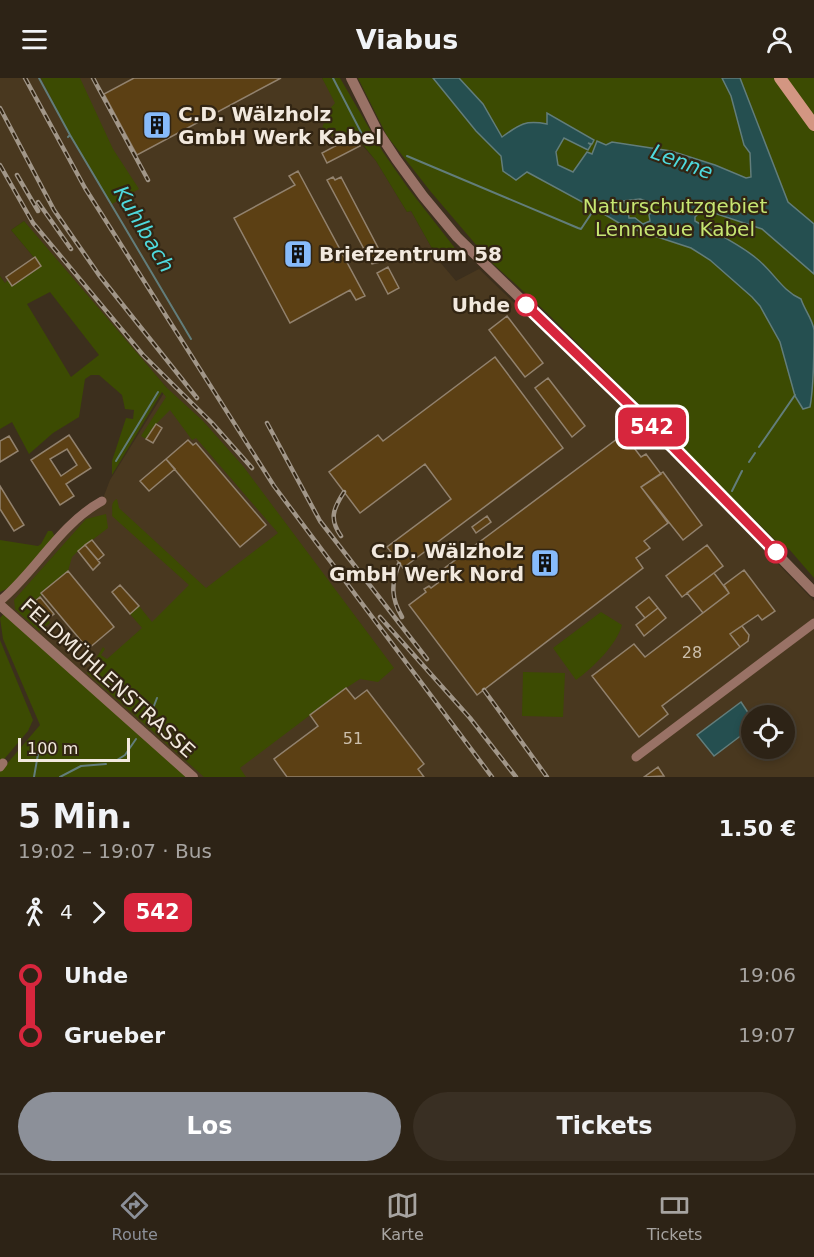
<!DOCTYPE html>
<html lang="de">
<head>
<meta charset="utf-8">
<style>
  body { margin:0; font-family:"DejaVu Sans",sans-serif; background:#392f23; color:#f1f3f6; height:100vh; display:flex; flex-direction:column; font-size:22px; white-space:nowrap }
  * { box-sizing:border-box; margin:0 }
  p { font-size:20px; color:#a7a4a1 }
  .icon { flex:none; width:33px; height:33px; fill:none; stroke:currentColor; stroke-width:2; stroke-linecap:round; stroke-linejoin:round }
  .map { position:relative; height:699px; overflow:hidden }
  .sheet { display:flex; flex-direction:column; background:#2d2316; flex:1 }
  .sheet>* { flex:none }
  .badge { padding:0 12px; border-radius:9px; font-size:21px; line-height:39px }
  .tools { position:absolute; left:741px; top:627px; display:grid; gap:12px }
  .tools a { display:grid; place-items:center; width:54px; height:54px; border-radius:50%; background:#2d2316; box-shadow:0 3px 9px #0003,0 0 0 2px #484035; font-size:30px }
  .scale { position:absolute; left:18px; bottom:15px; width:112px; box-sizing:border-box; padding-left:6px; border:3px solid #f2e9de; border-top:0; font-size:16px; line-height:21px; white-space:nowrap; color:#f2e9de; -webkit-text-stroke:4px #322513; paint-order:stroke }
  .map>.badge { position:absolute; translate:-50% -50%; box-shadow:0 0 0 3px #fff }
  .legs { display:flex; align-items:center; gap:9px; height:66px; padding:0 18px; font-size:20px }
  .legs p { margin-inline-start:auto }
  .overview { display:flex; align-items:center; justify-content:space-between; height:102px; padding:0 18px }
  h1 { font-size:33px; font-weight:800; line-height:45px }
  .action { display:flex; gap:12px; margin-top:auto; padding:12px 18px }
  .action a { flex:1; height:69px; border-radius:36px; background:#8c9099; color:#fff; font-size:24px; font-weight:800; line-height:69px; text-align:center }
  .action a+a { background:#392f23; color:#f1f3f6 }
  ul { padding:0 18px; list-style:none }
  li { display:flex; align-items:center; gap:21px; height:60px; font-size:22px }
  li i { display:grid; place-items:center; width:9px; height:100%; margin:0 8px; background:currentColor }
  li i::after { content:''; width:15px; height:15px; margin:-8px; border:4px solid; border-radius:50%; background:#2d2316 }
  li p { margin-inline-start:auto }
  li:first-child i { background:linear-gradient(#0000 50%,currentColor 0) }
  li:last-child i { background:linear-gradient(currentColor 50%,#0000 0) }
  header { display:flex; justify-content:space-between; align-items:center; height:78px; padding:0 18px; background:#2d2316; font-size:27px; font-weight:800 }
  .menu { display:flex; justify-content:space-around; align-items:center; height:84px; border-top:2px solid #484035; background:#2d2316; font-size:16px; color:#a7a4a1 }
  .menu a { display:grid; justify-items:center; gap:3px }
  .menu .active { color:#8c9099 }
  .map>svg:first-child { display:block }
</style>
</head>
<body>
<header><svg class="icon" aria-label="menu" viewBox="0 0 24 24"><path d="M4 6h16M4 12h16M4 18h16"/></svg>Viabus<svg class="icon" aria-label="person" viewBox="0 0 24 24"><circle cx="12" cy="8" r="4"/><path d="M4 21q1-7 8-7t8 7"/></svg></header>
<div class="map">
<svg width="814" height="699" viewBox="0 0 814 699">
  <rect width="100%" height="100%" fill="#3c2f1d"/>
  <!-- built -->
  <path fill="#49381f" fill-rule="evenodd" d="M0 0H322L362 67 376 83 407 134 411 133 439 183 456 203 479 191 671 376 814 523V699H193L0 527 52 468 102 423 110 402 167 310 37 165 24 143 11 152 41 188 12 208 5 205 0 198ZM752 638H784V670H752Z"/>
  <!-- green -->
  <path fill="#3c4b02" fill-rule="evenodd" d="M41 0H80L113 71 139 111 112 126 66 49Z
    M322 0H340L383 74 408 110 458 174 439 183 411 133 407 134 376 83 355 57 320 58 327 34 335 25Z
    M358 0H814V500L789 471 776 463 546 234 489 182 431 114 387 58Z
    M24 143 167 310 203 343 243 388 394 590 378 604 360 601 346 610 240 690 246 699H204L87 595 103 569 105 571 101 577 107 581 142 550 130 536 139 528 152 544 189 507 112 438C113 431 110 424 117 421L119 430 206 510 278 455 196 360 192 362 170 332 156 346 146 361 141 358 166 319 162 314 112 397V383L126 340 133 341 134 332 125 331 122 317 99 297H91L85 301 79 339 53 355 29 376 12 344 0 351V198L5 205 8 202 12 208 41 188 11 152ZM50 214 99 277 71 299 27 226Z
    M106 436 108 450 78 473 72 479 68 493 29 528 42 545 48 541 50 545 39 553 15 531 14 522 86 441Z
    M48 453H52L55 459 9 510 0 514V462L38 468 41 466Z
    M6 533 193 699H0V694L40 647 3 561 0 540Z
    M601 534 622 547C617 566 593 590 576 602L553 570Z
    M0 562 33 642 28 653 0 686Z
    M523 594 565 595 563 639 522 638Z"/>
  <!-- water -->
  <path fill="#254f50" stroke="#627d7b" stroke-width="1.5" fill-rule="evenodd" d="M433 0H459L483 26 502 59C520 46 525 42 547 46V35L594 62 592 66 588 65 591 67 588 72 564 60 556 74 558 87 573 94 587 74 592 76 597 63 606 67 612 64 671 73 715 87 746 100 751 99 750 75 744 67 731 18 722 0H740L788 124 814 146V196L762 151 708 133 699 135 695 139V143C715 155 738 165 756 180 773 193 782 213 801 221 804 231 813 242 814 252 814 274 814 308 810 329L803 331 795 318 780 264 760 228 752 219 710 182 691 170 624 148 599 133 593 134 588 127 527 94 516 102 503 93 501 78 476 53ZM640 121 652 125 666 124 669 127 662 134 652 133 649 137 650 143 643 146 635 140H629L627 126 622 123Z
    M741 624 751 639V650L714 678 697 657Z"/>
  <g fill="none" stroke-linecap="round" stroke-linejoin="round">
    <!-- stream -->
    <path stroke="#627d7b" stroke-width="2" d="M39 0 70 57 68 59
      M333 0 365 62 373 64
      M70 57 191 261
      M407 78 578 150 581 151 593 133
      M759 369 795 317
      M116 383 158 314
      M749 384 755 375
      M732 413 742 393
      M148 643 157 620
      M117 682 125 677 136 661
      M34 699 40 665
      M60 699 81 688 106 686"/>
  </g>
  <!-- building -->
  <path fill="#5c4014" stroke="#92826e" stroke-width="1.5" fill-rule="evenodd" d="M134 0H281L137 77 104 16Z
    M354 58 360 68 327 85 322 75Z
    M298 93 365 218 356 222 350 212 290 245 234 140 295 107 289 98Z
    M333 99 335 102 341 99 385 183 372 186 327 102Z
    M35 179 41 188 12 208 6 199Z
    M388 189 399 210 388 216 377 195Z
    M507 238 543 285 525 299 489 252Z
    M495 279 563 370 403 490 387 469 451 421 425 386 360 435 329 394 378 357 383 363Z
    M548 300 585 348 572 359 535 310Z
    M156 346 162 350 153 365 146 361Z
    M69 357 91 390 66 406 74 418 60 427 31 382ZM67 371 77 387 61 398 50 381Z
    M9 358 18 373 0 384V363Z
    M621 358H625L641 379 646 376 661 396 641 409 668 445 644 463 650 470 636 480 643 490 477 617 409 527 426 514 424 511 429 508 431 510 439 504 434 498Z
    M188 362 193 367 196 365 266 447 240 469 166 381Z
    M166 381 175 391 149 413 140 403Z
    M663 394 702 447 683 462 641 409Z
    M0 408 24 447 14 453 0 431Z
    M487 438 491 444 476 455 472 449Z
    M92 462 104 477 98 482 85 467Z
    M85 467 100 485 93 492 78 473Z
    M707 467 723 488 682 519 666 498Z
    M744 492 775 533 762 542 758 537 730 556 740 569 662 628 668 636 639 659 592 598 634 566 645 579 729 515 724 507Z
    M68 493 114 549 88 571 41 515Z
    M714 495 729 515 703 535 687 515Z
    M120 507 139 528 130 536 112 514Z
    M40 519 54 536 42 545 28 529Z
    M649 519 658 530 645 540 636 529Z
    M658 530 666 540 644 558 636 547Z
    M742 548 749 557 748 563 740 569 730 556Z
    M346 610 355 621 367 612 424 686 418 691 424 699H287L274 681 318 648 310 637Z
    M658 689 664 698 644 699Z"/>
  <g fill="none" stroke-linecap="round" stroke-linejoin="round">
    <!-- minor -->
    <path stroke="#997266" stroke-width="9" d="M0 523C36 493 60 446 102 423
      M636 679 814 545
      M0 689 3 685"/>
    <!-- tertiary -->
    <path stroke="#997266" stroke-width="10" d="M351 0 377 52 396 81 423 118 457 159 675 371 814 514
      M0 527 193 699"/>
    <!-- secondary -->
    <path stroke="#d39682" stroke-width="12" d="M780 0 814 47"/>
    <!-- rail casing -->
    <g stroke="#a19688" stroke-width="4.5">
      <path id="rail" d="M25 0 85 110 274 408 492 699
        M93 0 148 102
        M0 30 54 132 99 197 197 320
        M0 87 33 145 143 277 212 345 252 390
        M17 97 38 133
        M38 124 71 171
        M267 345 320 443 427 581
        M341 458C329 441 333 431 344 414
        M399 486C391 506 391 520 402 539
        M380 539 470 640 516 699
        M484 612 547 699"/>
    </g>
    <!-- rail -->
    <use href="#rail" stroke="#322513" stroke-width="2" stroke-dasharray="7" stroke-linecap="butt"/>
  </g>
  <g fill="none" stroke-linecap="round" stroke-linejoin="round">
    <!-- line-1 casing -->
    <g stroke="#fff" stroke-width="14">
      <path id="line-1" d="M526 227 675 371 776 474"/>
    </g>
    <!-- line-1 -->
    <use href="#line-1" stroke="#d7263d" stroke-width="9"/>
  </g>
  <!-- icons -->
  <defs>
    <g id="building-square" transform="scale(1.5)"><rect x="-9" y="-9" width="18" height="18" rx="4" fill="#87bbfb" stroke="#322513"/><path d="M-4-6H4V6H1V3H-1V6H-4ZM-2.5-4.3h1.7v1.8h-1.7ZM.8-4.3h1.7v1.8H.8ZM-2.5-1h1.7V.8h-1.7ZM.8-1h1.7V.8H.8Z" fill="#111"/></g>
  </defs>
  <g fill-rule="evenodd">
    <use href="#building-square" x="157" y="47"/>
    <use href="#building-square" x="298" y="176"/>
    <use href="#building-square" x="545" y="485"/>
  </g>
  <!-- markers -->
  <g fill="#fff" stroke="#d7263d" stroke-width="3">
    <circle cx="526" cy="227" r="10"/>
    <circle cx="776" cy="474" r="10"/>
  </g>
  <g text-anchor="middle" stroke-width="4.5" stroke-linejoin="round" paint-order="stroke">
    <!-- number labels -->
    <g font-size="16" fill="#ccbfac">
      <text x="692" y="580">28</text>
      <text x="353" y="666">51</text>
    </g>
    <!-- poi labels -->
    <g font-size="20" font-weight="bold" fill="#f2e9de" stroke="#322513" text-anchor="start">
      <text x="178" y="43">C.D. Wälzholz<tspan x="178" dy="23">GmbH Werk Kabel</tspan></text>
      <text x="319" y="183">Briefzentrum 58</text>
      <text x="524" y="480" text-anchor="end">C.D. Wälzholz<tspan x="524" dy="23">GmbH Werk Nord</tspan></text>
    </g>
    <!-- park labels -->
    <g font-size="20" fill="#c6e571" stroke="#322513">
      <text x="675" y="135">Naturschutzgebiet<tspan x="675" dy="23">Lenneaue Kabel</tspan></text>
    </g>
    <!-- stop labels -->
    <g font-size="20" font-weight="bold" fill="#f2e9de" stroke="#322513" text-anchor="end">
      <text x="510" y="234">Uhde</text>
    </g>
    <!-- street labels -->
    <g font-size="20" fill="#f2e9de" stroke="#322513">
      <text transform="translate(108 600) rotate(42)" y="7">FELDMÜHLENSTRASSE</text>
    </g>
    <!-- water labels -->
    <g font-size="21" font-style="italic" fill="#4ed9dd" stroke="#322513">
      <text transform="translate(682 84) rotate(20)" y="7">Lenne</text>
      <text transform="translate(144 151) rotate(59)" y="7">Kuhlbach</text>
    </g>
  </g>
</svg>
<div class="tools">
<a><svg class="icon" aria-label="locate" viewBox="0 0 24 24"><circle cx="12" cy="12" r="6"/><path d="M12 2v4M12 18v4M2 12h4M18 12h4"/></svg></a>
</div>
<div class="scale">100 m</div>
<b class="badge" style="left:652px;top:349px;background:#d7263d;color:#fff">542</b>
</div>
<section class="sheet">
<div class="overview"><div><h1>5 Min.</h1><p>19:02 – 19:07 · Bus</p></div><b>1.50 €</b></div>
<div class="legs"><svg class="icon" aria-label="walk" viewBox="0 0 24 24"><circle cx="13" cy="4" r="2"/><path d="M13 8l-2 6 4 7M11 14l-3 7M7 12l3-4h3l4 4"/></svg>4<svg class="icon" aria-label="forward" viewBox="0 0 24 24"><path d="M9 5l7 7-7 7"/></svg><b class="badge" style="background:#d7263d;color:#fff">542</b></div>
<ul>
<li><i style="color:#d7263d"></i><b>Uhde</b><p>19:06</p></li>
<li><i style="color:#d7263d"></i><b>Grueber</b><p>19:07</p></li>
</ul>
<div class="action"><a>Los</a><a>Tickets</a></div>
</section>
<nav class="menu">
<a class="active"><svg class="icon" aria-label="directions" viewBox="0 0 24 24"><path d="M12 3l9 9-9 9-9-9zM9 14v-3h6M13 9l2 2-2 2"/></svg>Route</a>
<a><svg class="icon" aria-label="map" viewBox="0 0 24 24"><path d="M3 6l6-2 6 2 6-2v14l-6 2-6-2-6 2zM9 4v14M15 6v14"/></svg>Karte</a>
<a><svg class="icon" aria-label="tickets" viewBox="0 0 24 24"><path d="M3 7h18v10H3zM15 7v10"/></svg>Tickets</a>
</nav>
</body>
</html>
